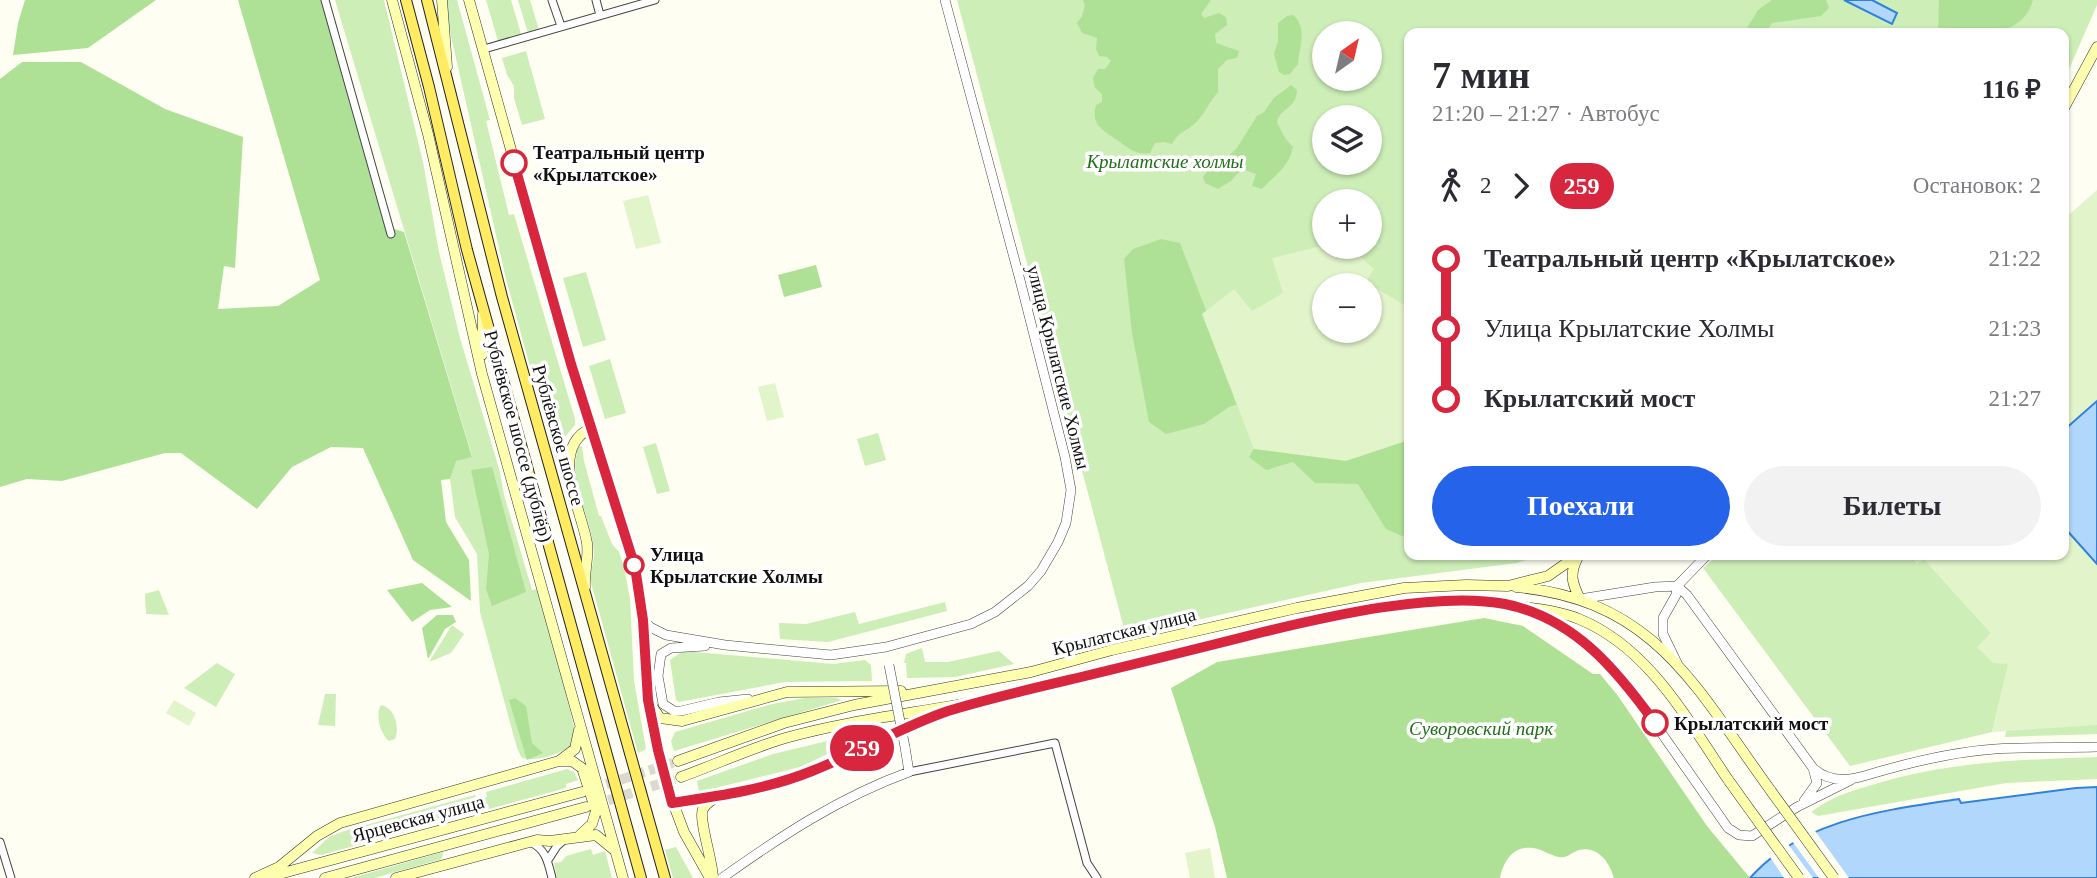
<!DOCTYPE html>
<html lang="ru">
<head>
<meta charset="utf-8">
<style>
  body { margin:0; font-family:"Times New Roman",serif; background:#f2f2f3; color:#2b2b33; height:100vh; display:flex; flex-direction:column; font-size:26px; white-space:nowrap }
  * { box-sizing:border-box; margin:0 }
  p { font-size:23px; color:#7c7c81 }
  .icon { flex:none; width:38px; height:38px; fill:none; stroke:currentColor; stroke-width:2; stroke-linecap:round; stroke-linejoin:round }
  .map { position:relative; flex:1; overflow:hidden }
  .drawer { position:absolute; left:1404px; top:28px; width:665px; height:532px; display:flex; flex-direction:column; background:#fff; border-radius:14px; box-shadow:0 2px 5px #0004 }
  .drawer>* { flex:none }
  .badge { padding:0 14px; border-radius:23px; font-size:24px; line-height:46px }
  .needle { width:46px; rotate:34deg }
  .controls { position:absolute; left:1312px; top:21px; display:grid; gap:14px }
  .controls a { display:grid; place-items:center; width:70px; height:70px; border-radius:50%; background:#fff; box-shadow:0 2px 5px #0004; font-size:35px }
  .map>.badge { position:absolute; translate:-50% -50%; box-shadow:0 0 0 4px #fff }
  .legs { display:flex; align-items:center; gap:10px; height:77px; padding:0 28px; font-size:23px }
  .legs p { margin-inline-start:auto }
  .head { display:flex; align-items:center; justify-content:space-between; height:119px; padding:0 28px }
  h1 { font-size:38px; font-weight:600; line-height:52px }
  .action { display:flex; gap:14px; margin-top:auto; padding:14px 28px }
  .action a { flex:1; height:80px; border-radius:42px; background:#2563eb; color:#fff; font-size:28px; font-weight:600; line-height:80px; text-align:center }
  .action a+a { background:#f2f2f3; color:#2b2b33 }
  ul { padding:0 28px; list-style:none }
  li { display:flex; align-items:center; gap:24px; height:70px; font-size:26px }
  li i { display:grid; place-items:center; width:10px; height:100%; margin:0 9px; background:currentColor }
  li i::after { content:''; width:18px; height:18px; margin:-9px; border:5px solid; border-radius:50%; background:#fff }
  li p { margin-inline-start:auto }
  li:first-child i { background:linear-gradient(#0000 50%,currentColor 0) }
  li:last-child i { background:linear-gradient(currentColor 50%,#0000 0) }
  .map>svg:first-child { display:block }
</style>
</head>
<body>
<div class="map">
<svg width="2097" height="878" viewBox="0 0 2097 878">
  <rect width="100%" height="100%" fill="#fffef3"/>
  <!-- green -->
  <path fill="#cdeeb7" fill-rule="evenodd" d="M335 0H384L423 162 439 252 460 338 500 472 504 495 532 590 540 589 575 731 571 745C560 755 536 762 522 758L517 748 480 612 477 554 455 517 450 479 455 461 472 456Z
    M445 0H457L490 120 486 121 509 215 514 214 575 419V425L564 438 560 459 555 458 506 279 448 23Z
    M486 0H511L521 34 498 41Z
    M518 0H530L539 30 528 33Z
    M957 0H2097V5L2063 83V33H1409V555H1541L1517 563 1361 583 1126 636ZM1325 33H1370V79H1325ZM1325 117H1370V163H1325ZM1325 201H1370V247H1325ZM1325 285H1370V331H1325Z
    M526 51 545 119 522 125 514 98V86L507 75 502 58Z
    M586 272 606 340 583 347 563 278Z
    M610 359 626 413 605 419 589 366Z
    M878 433 886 460 865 466 857 439Z
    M656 443 670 491 657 494 643 447Z
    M579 445 582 447 584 461 599 516H601L612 544 619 552 624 567 630 599 634 681 646 749 638 753 590 579C591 571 593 564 594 556 594 520 565 482 579 445Z
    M1718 555H1909L1917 563 1923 558 1991 633 1978 648 2009 663 1992 732 1850 766 1703 568Z
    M159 590 169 615 146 614 145 594Z
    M945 602 947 611 828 642 780 639 779 623 806 624 855 612 859 624Z
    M452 625 464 634 451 653 429 662Z
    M922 648 925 662H948L999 651 1014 664 955 677 907 678 906 663H904L906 654Z
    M683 651 833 664 865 660 871 665 872 681 785 682 679 702 676 700 670 660Z
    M217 663 235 674 216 707 184 688Z
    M2097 678V734L2005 737 2016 685Z
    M325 694H336L335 726 318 725Z
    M805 698H836L842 700 674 751 671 741 675 732 772 704Z
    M381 705C395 708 400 727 395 739L389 741C380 734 375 714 381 705Z
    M882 728 800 767 699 792 697 781 773 754Z
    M2097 757V779L2006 783 1818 816 1811 812C1835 795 1851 791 1879 783 1951 761 2023 760 2097 757Z
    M567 769 574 772 578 780 566 784V788L321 855 312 853 329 837 344 831 475 795 477 800 487 797 486 792Z
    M676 847 693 878H673L665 850Z
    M591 849 593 855 605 851 612 878H557L554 863 561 862 566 856Z
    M443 852 442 859 374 878H351Z"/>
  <!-- forest -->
  <path fill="#aee195" d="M25 0H156L88 48 13 55 18 23Z
    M238 0H321L377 200 388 227 404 232 472 457 456 461 450 479 441 480 446 522 469 560 471 601 413 560 363 448 331 447 292 467 257 509 181 453H165L62 481 27 479 0 487V79L22 62H81L165 109 243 137 235 268 224 266 218 309 278 306 320 280Z
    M1083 0H1218H1211L1201 14 1204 18 1219 13 1226 17 1227 25 1215 34 1216 43 1239 51 1237 58 1227 60 1218 69V92C1209 102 1204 116 1193 125 1182 134 1181 130 1172 144L1164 142 1155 143 1150 153C1136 155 1131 150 1120 142 1105 131 1090 126 1096 105L1102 102V94L1095 88 1093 78 1098 69H1105L1111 61 1107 57 1099 56 1096 49 1097 38 1082 33 1077 23 1082 16 1085 5Z
    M1772 0H1826L1829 8 1821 16 1772 23 1766 33H1744L1758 10Z
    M1939 0H2033C2021 42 1972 33 1938 33Z
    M1293 15C1308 27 1299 48 1298 64L1290 74 1284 75 1279 72 1274 54 1278 41V23L1287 16Z
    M1291 85 1297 90C1296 110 1280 107 1277 122 1281 131 1286 141 1293 147 1289 167 1275 175 1262 189L1252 186 1256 174 1242 169 1231 181 1218 189 1205 183 1203 177 1211 166 1224 160 1237 148 1257 116 1264 112 1274 98Z
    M1161 239 1180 243 1242 403 1229 407 1204 424 1166 434 1149 422 1132 333 1124 259 1133 249Z
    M816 265 822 287 784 297 778 275Z
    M1409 385V539L1386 529 1358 484 1315 483 1293 462 1266 470 1249 457 1270 421Z
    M492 467 526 592 492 606 486 589 489 554 471 470Z
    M422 583 452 607 430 610 412 622 387 590Z
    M437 615H453L456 622 445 629 428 659 422 628Z
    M1484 618 1523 626 1593 674H1600L1618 696 1707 826 1750 878H1614C1610 863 1598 845 1579 850 1572 852 1567 859 1559 857 1552 856 1545 851 1538 849 1516 843 1504 858 1500 878H1227L1215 827 1171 688 1217 662Z
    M515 698 526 706 532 743 543 753 527 760 509 700Z"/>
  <!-- pitch -->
  <path fill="#e1f4ca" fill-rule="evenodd" d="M2097 190V725L1992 732 2008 664 1993 663 1977 647 1991 633 1924 559 1917 564 1909 555H2063V220Z
    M648 195 661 243 636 249 623 201Z
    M1325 245V247H1350L1374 269 1366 282 1409 308V440L1346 461 1254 449 1202 314 1234 289 1252 311 1283 293 1272 258ZM1370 285V331H1325V285Z
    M775 383 784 417 767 421 758 387Z
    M174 700 196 713 189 726 166 713Z
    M1210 848 1215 878H1190L1185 853Z"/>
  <!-- water -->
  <path fill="#b2d7fc" stroke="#3182da" stroke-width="2" d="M1844 0H1872L1897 13 1892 24Z
    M2097 401V564L2063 526V431Z
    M2097 787V878H1750C1802 819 1886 810 1959 799L1961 803 2076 788Z"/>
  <!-- pier -->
  <path fill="#fffef3" d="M1813 828 1849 878H1819L1792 841Z
    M1788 844 1813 878H1784L1770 857Z"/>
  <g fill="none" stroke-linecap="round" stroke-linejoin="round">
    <!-- secondary-tunnel -->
    <path stroke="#dbdad1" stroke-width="10" stroke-dasharray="10 5" stroke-linecap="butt" d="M592 789 678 761
      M594 805 681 777"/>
    <!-- minor casing -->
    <g stroke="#434343" stroke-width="9">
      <path id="minor" d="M325 0 391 234
        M552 0 561 26
        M596 0 600 15
        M484 49 655 0
        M909 772 1055 743 1087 863 1097 878
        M0 842 11 878
        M530 842C546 849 548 862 552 878
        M548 860 557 846 565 839"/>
    </g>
    <!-- tertiary casing -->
    <g stroke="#434343" stroke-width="10">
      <path id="tertiary" d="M1580 599 1655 587 1677 586 1687 595 1813 768 1817 783 1804 801
        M1520 609 1557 623 1574 633 1588 644 1625 681 1728 828 1739 835 1752 836 1797 807 1851 780
        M644 620 650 627 666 635 725 645 831 655 886 647 971 624 995 612 1028 586 1041 571 1058 542 1066 523 1071 490 1065 457 1020 280 945 0
        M705 646 671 648 661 654 658 676 663 704 674 711H681L719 702 748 699
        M1677 663 1663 634V618L1676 595 1677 586 1707 555
        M1814 769C1829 782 1847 781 1864 776 1907 763 1951 752 1995 749 2029 747 2063 748 2097 747
        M722 878C781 836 840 797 909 772L905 747"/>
    </g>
    <!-- secondary casing -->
    <g stroke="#323232" stroke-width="11">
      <path id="secondary" d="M392 0 428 134 482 374 623 878
        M442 0 447 67
        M469 0 571 364 634 567 644 620 648 700 666 784 684 832 710 878
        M2063 110 2097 47
        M482 355 483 314
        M1578 557C1569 574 1572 583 1580 599
        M585 587C584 572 589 557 587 543 581 508 548 449 591 428
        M1516 587C1656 600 1696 688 1771 791
        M651 705 660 718 682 721 787 692 901 691
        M560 761H572L582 768 596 811 592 824 580 835
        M678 761 784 723 854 705 1031 672 1112 650 1297 608 1404 588 1466 585 1508 586 1548 576 1578 555
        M681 777C717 764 753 747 789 737 858 718 929 712 998 697 1081 680 1162 657 1244 637 1333 615 1425 594 1517 606 1538 609 1559 611 1579 619 1650 648 1688 721 1729 781
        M672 803C718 796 771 788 814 770 860 751 904 724 952 710
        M268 877 582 792
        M255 878 279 867 317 836 340 823 559 761 575 749 579 730
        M325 878 586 807
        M396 878 537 840 550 841 596 835 613 849
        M713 878C713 862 698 818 703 809 706 803 712 800 717 797"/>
    </g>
    <!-- primary casing -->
    <g stroke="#212121" stroke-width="12">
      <path id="primary" d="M406 0 429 87 467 250 641 878
        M427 0 502 297 665 878"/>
    </g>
    <!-- minor -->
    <use href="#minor" stroke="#fff" stroke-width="7"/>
    <!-- tertiary -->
    <use href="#tertiary" stroke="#fff" stroke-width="9"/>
    <!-- secondary -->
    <use href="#secondary" stroke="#feffae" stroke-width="10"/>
    <!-- primary -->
    <use href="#primary" stroke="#ffec63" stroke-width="10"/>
    <!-- tertiary-bridge casing -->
    <g stroke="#434343" stroke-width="10" stroke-linecap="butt">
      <path id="tertiary-bridge" d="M889 665 905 747"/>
    </g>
    <!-- secondary-bridge casing -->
    <g stroke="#323232" stroke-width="11" stroke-linecap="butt">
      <path id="secondary-bridge" d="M1729 781 1799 878
        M1771 791 1834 878"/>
    </g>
    <!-- tertiary-bridge -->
    <use href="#tertiary-bridge" stroke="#fff" stroke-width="9"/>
    <!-- secondary-bridge -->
    <use href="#secondary-bridge" stroke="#feffae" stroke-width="10"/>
  </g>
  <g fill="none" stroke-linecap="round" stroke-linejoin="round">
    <!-- line-1 casing -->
    <g stroke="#fff" stroke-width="16">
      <path id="line-1" d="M514 163 571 364 635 567 643 620 648 700 658 750 672 803C719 796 768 789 812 771 858 753 901 727 948 711 990 698 1034 688 1077 678 1139 663 1201 648 1263 632 1329 616 1438 591 1505 604 1574 618 1616 669 1655 723"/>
    </g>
    <!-- line-1 -->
    <use href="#line-1" stroke="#d7263d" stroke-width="10"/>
  </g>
  <!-- markers -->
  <g fill="#fff" stroke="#d7263d" stroke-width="3.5">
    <circle cx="514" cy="163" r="12"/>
    <circle cx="634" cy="565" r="9"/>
    <circle cx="1655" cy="723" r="12"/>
  </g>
  <g text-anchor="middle" stroke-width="7" stroke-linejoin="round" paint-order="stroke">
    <!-- stop labels -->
    <g font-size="19" font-weight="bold" fill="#101010" stroke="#fff" text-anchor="start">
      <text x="533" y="159">Театральный центр<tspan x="533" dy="22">«Крылатское»</tspan></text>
      <text x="650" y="561">Улица<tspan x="650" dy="22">Крылатские Холмы</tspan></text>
      <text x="1674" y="730">Крылатский мост</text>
    </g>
    <!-- park labels -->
    <g font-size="19" font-style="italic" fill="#206f18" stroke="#fff">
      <text x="1165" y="168">Крылатские холмы</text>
      <text x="1481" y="735">Суворовский парк</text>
    </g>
    <!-- street labels -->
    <g font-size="19" fill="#101010" stroke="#fff">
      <text transform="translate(1059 367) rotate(76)" y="7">улица Крылатские Холмы</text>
      <text transform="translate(559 435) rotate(74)" y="7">Рублёвское шоссе</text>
      <text transform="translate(519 436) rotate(75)" y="7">Рублёвское шоссе (дублёр)</text>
      <text transform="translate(1124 631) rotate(-14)" y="7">Крылатская улица</text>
      <text transform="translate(418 818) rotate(-15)" y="7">Ярцевская улица</text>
    </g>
  </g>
</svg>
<div class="controls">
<a><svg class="needle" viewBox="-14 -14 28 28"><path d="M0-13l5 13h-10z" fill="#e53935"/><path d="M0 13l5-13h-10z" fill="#7c7c81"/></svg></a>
<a><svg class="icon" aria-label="layers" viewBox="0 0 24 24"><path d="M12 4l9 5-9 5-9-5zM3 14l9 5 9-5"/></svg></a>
<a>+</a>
<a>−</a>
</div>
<b class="badge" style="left:862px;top:748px;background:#d7263d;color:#fff">259</b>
<section class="drawer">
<div class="head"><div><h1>7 мин</h1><p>21:20 – 21:27 · Автобус</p></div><b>116 ₽</b></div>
<div class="legs"><svg class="icon" aria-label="walk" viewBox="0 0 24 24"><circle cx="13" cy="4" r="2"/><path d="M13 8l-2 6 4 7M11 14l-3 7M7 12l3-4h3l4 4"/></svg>2<svg class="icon" aria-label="forward" viewBox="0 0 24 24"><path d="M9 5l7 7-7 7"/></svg><b class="badge" style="background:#d7263d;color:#fff">259</b><p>Остановок: 2</p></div>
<ul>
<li><i style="color:#d7263d"></i><b>Театральный центр «Крылатское»</b><p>21:22</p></li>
<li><i style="color:#d7263d"></i><span>Улица Крылатские Холмы</span><p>21:23</p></li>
<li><i style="color:#d7263d"></i><b>Крылатский мост</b><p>21:27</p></li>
</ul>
<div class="action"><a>Поехали</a><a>Билеты</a></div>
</section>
</div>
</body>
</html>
